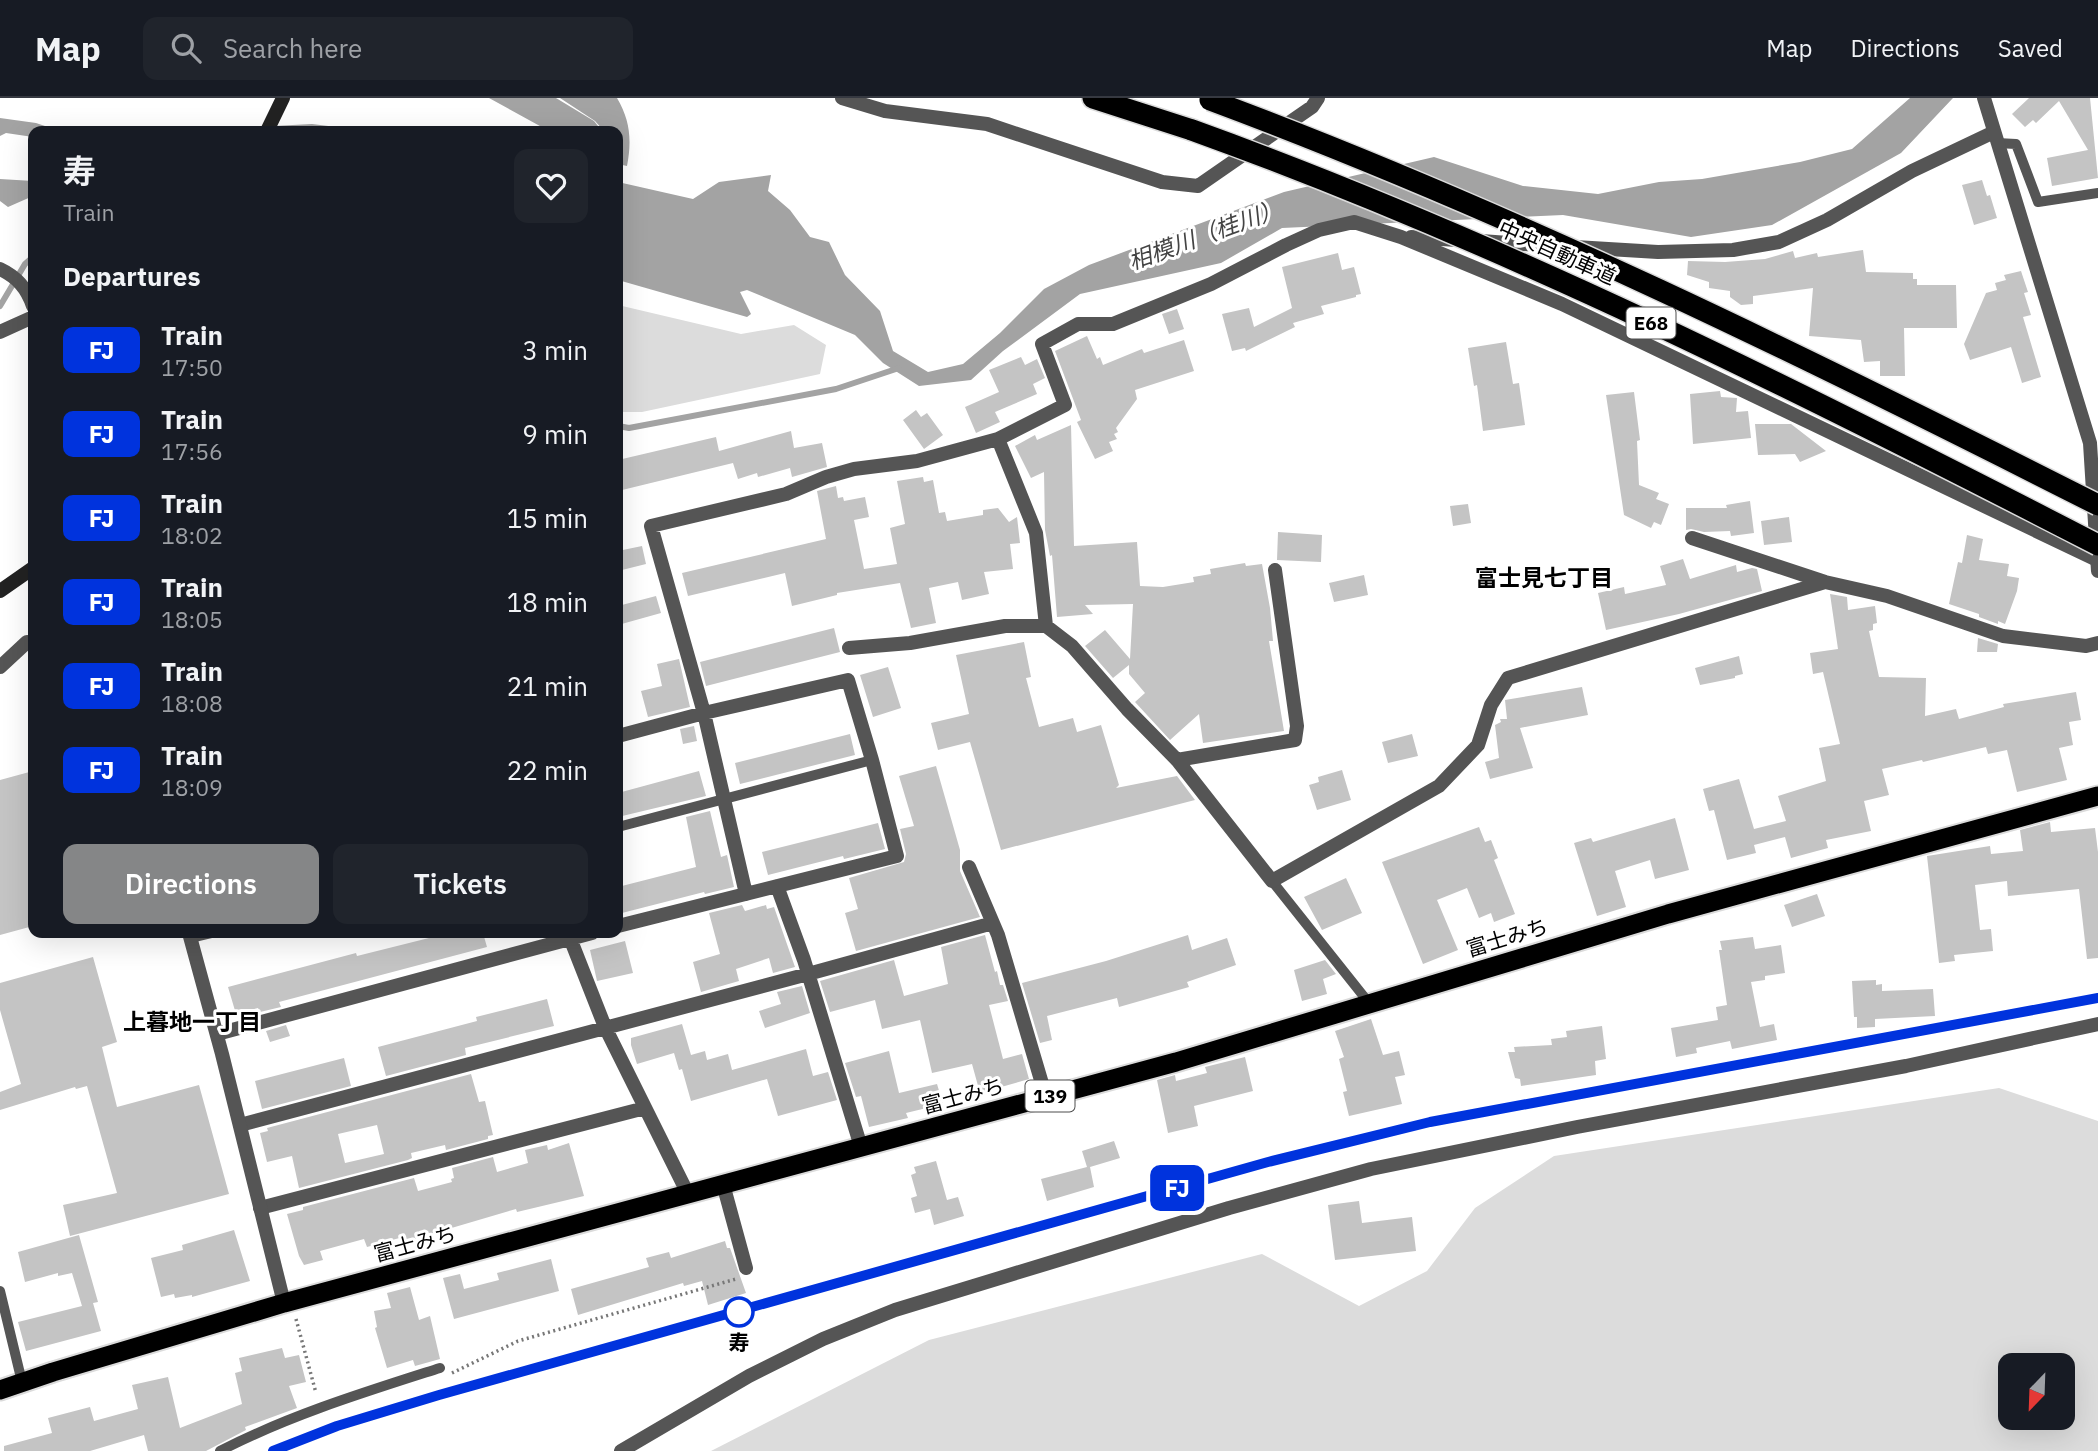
<!DOCTYPE html>
<html lang="en">
<head>
<meta charset="utf-8">
<style>
  body { margin:0; font-family:"IBM Plex Sans","Noto Sans JP",sans-serif; background:#20242c; color:#f1f3f6; height:100vh; display:flex; flex-direction:column; font-size:26px; white-space:nowrap }
  * { box-sizing:border-box; margin:0 }
  p { font-size:23px; color:#9ea1a6 }
  .icon { flex:none; width:38px; height:38px; fill:none; stroke:currentColor; stroke-width:2; stroke-linecap:round; stroke-linejoin:round }
  .map { position:relative; flex:1; overflow:hidden }
  .panel { position:absolute; left:28px; top:28px; width:595px; height:812px; display:flex; flex-direction:column; background:#171b24; border-radius:14px; box-shadow:0 7px 28px #0002 }
  .panel>* { flex:none }
  .badge { padding:0 14px; border-radius:10px; font-size:24px; line-height:46px }
  .needle { width:46px; rotate:203deg }
  .fabs { position:absolute; left:1998px; top:1255px; display:grid; gap:14px }
  .fabs a { display:grid; place-items:center; width:77px; height:77px; border-radius:14px; background:#171b24; box-shadow:0 7px 28px #0002; font-size:35px }
  .map>.badge { position:absolute; translate:-50% -50%; box-shadow:0 0 0 4px #fff }
  h2 { padding:0 35px; font-size:26px; line-height:63px }
  .round { display:grid; place-items:center; flex:none; width:74px; height:74px; border-radius:14px; background:#20242c }
  .head { display:flex; align-items:center; justify-content:space-between; height:119px; padding:0 35px }
  h1 { font-size:33px; font-weight:600; line-height:52px }
  .button { display:flex; gap:14px; margin-top:auto; padding:14px 35px }
  .button a { flex:1; height:80px; border-radius:14px; background:#858687; color:#fff; font-size:28px; font-weight:600; line-height:80px; text-align:center }
  .button a+a { background:#20242c; color:#f1f3f6 }
  ul { padding:0; list-style:none }
  li { display:flex; align-items:center; gap:21px; height:84px; padding:0 35px }
  li div { flex:1 }
  li b { display:block; font-size:26px }
  li em { font-style:normal }
  li .badge { min-width:77px; font-weight:700; text-align:center }
  header { display:flex; align-items:center; gap:42px; box-sizing:border-box; height:98px; padding:0 35px; background:#171b24; border-bottom:2px solid #363941 }
  header strong { font-size:33px }
  nav { display:flex; gap:38px; margin-inline-start:auto; font-size:24px }
  .search { width:490px; height:63px; background:#20242c; display:flex; align-items:center; gap:18px; box-sizing:border-box; padding:0 24px; border-radius:14px; color:#9ea1a6; font-size:26px }
  .map>svg:first-child { display:block }
</style>
</head>
<body>
<header>
<strong>Map</strong>
<div class="search"><svg class="icon" aria-label="search" viewBox="0 0 24 24"><circle cx="10" cy="10" r="6"/><path d="M15 15l6 6"/></svg>Search here</div>
<nav><a>Map</a><a>Directions</a><a>Saved</a></nav>
</header>
<div class="map">
<svg width="2098" height="1353" viewBox="0 0 2098 1353">
  <rect width="100%" height="100%" fill="#fff"/>
  <!-- green -->
  <path fill="#dcdcdc" fill-rule="evenodd" d="M618 207 741 236 794 227 826 247 820 276 642 314H618Z
    M1999 990 2098 1023V1353H711L929 1242 1262 1156 1359 1208 1427 1173 1475 1110 1554 1058ZM2011 1267H2063V1320H2011Z"/>
  <!-- water -->
  <path fill="#a3a3a3" d="M489 0H556L594 23 602 33H549Z
    M560 0H617C630 22 632 42 627 68L618 66V33H604L595 23Z
    M1910 0H1953L1901 55 1772 127 1691 139 1563 117 1282 130 1221 165 1080 196 1003 253 971 282 919 288 883 265 855 237 747 192 740 194 751 216 747 219 618 182V84L693 101 719 84 771 77 768 93 790 112 810 139 829 144 845 177 880 213 893 253 928 274 963 266 1000 235 1044 191 1089 167 1284 94 1434 59 1523 88 1598 96 1659 84 1702 81 1800 64 1852 51Z
    M0 20 36 25 60 33H33V39L6 35 0 38Z
    M312 26 369 33H173Z
    M0 81 33 83V98L8 109 0 103Z"/>
  <g fill="none" stroke-linecap="round" stroke-linejoin="round">
    <!-- stream -->
    <path stroke="#a3a3a3" stroke-width="6" d="M618 45 621 61 618 80
      M0 208 25 166 33 159
      M618 328 629 330 836 291 899 270"/>
  </g>
  <!-- building -->
  <path fill="#c4c4c4" fill-rule="evenodd" d="M2029 0H2090L2098 80 2052 88 2047 60 2088 52 2059 3 2036 25 2033 22 2025 29 2012 16Z
    M1982 82 1987 98 1990 97 1997 120 1974 127 1962 87Z
    M1863 152 1866 174 1913 175V181H1917V187H1956L1957 230H1904L1905 278H1880V263L1864 264 1861 242 1809 238 1813 190 1753 198V206L1741 207 1730 199V193L1709 190V184L1687 177 1688 163 1725 164 1765 161 1793 153 1795 160 1817 155 1818 159Z
    M1338 155 1342 172 1354 169 1361 196 1356 197V199L1321 208 1324 216 1293 225 1295 229 1246 253 1245 250 1232 253 1222 216 1249 210 1254 229 1292 210 1282 169Z
    M2021 173 2028 194 2024 195 2031 217 2023 219 2041 279 2022 285 2011 249 1970 262 1964 246 1986 195 1997 192 1995 185 2006 182 2004 177Z
    M1177 211 1184 231 1169 236 1162 216Z
    M1087 238 1097 261 1100 259 1103 267 1142 251 1144 255 1184 242 1194 273 1135 292 1137 301 1116 330 1118 334 1114 336 1117 341 1109 344 1113 353 1095 361 1077 324 1081 322 1055 253Z
    M1506 244 1513 286 1519 285 1525 327 1483 333 1477 287 1474 288 1468 250Z
    M1021 259 1025 267 1037 261 1045 280 1033 286 1037 296 995 314 1000 324 976 335 965 309 999 294 989 272Z
    M1720 293 1721 299 1737 300 1736 314 1748 313 1751 340 1693 346 1690 296Z
    M1634 294 1640 342 1637 343 1639 387 1659 395 1656 401 1669 406 1661 427 1654 424 1651 430 1624 417 1606 297Z
    M916 312 921 319 927 315 943 337 924 351 903 322Z
    M1755 326H1791L1826 353 1800 364 1795 356 1758 357Z
    M1071 327 1074 448 1137 444 1140 488 1163 489 1194 484 1193 479 1211 476 1210 471 1245 465 1246 468 1262 466 1270 510 1273 543H1269L1284 633 1203 645 1199 616 1170 642 1135 604 1145 595 1129 576V567L1113 580 1085 548 1105 532 1130 561 1133 506 1085 507 1093 516 1057 519 1052 457 1050 458 1045 432 1044 374 1031 380 1015 348 1035 337 1037 342Z
    M791 333 794 350 822 345 827 369 792 379 790 370 758 379 757 375 738 381 733 365 618 393V362L716 339 719 353Z
    M923 379 924 384 933 382 939 415 945 414 947 423 983 417V412L998 410 1009 424 1017 419 1020 445 1010 446 1013 471 984 474 989 496 962 502 958 484 929 490 936 525 911 530 900 485 837 495V497L792 508 785 475 688 498 682 475 826 441 817 393 836 388 838 400 843 399 844 403 865 399 869 419 854 422 864 471 897 466 890 430 905 426 897 383Z
    M1750 403 1754 435 1731 438 1730 433 1704 434 1691 431 1686 432V410H1727L1726 407Z
    M1468 406 1471 425 1453 428 1450 408Z
    M1789 419 1792 444 1764 447 1761 423Z
    M1278 434 1322 437 1321 464 1277 462Z
    M1967 437 1983 441 1979 462 2009 466 2007 478 2019 480 2017 493 2005 526 1998 523V526L1979 519V516L1949 506 1958 464 1962 465Z
    M642 448 646 466 618 473V453Z
    M1683 461 1690 481 1736 467 1737 474 1752 470 1757 471 1762 493 1679 516 1606 532 1598 495 1624 489 1625 496 1666 487 1660 468Z
    M1364 477 1368 497 1334 504 1329 485Z
    M1830 496 1847 499 1848 512 1875 508 1877 525 1873 526V532L1869 533 1879 579 1926 580 1925 618 1956 611 1959 621 2004 609 2003 606 2076 594 2081 622 2069 624 2073 647 2059 650 2067 682 2017 694 2007 652 1988 656 1986 649 1923 664 1922 662 1882 671 1889 697 1864 703 1871 733 1826 742 1828 750 1791 760 1785 739 1754 747 1756 755 1727 762 1714 712 1709 713 1703 691 1739 681 1754 731 1786 723 1778 698 1826 683 1819 650 1840 646 1823 574 1813 576 1810 555 1838 551Z
    M656 498 661 515 618 527V508Z
    M834 530 840 554 706 588 700 564Z
    M1978 540 1998 546 1997 554H1977Z
    M1024 544 1031 579 1026 580 1039 629 1073 620 1077 634 1101 627 1119 687 1116 690 1177 678 1195 702 1001 752 970 644 938 652 931 625 969 616 956 557Z
    M1739 558 1743 576 1735 578V580L1700 587 1695 570Z
    M679 561 690 609 648 619 641 593 662 588 657 566Z
    M888 569 901 610 873 619 860 577Z
    M1582 589 1588 617 1520 630 1533 670 1490 681 1485 664 1499 660 1495 627 1501 624 1500 621H1507L1505 602Z
    M694 628 697 643 683 646 680 631Z
    M850 636 855 657 740 686 735 665Z
    M1412 636 1418 658 1388 665 1382 644Z
    M936 668 960 752V773L980 819 856 853 845 815 858 811 849 780 904 764 906 756 900 731 914 728 899 678Z
    M1342 672 1351 702 1317 712 1309 687 1319 684 1318 679Z
    M33 673V828L0 837V682Z
    M699 673 706 698 618 719V695Z
    M710 713 721 759 727 757 734 789 705 796 704 794 618 816V789L696 769 686 719Z
    M1675 720 1689 772 1655 781 1650 762 1615 773 1626 809 1597 818 1574 745 1591 740 1593 744Z
    M2050 724 2051 734 2095 730 2098 754V860L2087 861 2079 791 2008 798 2007 783 1975 787 1980 832 1991 831 1993 853 1954 857 1955 863 1939 865 1927 758 1990 748 1991 756 2023 753 2020 732Z
    M878 725 885 751 844 761 843 758 768 777 762 754Z
    M1479 729 1485 744 1491 742 1498 760 1494 762 1515 816 1494 824 1491 815 1479 820 1467 790 1437 802 1458 852 1423 866 1382 764Z
    M1346 780 1362 815 1322 832 1304 799Z
    M1817 796 1825 818 1792 829 1784 807Z
    M742 807 745 813 766 807 767 811 774 809 795 869 773 875 769 860 736 871 739 883 701 894 693 864 720 856 709 815Z
    M449 835H483L487 849 279 904 281 909 260 914 258 910 236 916 228 889 356 855 357 858Z
    M985 837 995 874 997 873 1000 887H1003L1008 903 989 907 1003 961 1022 956 1029 981 980 995 972 966 932 975 920 922 882 931 875 902 830 914 820 883 894 862 904 898 948 886 941 849Z
    M1188 837 1192 852 1227 840 1236 867 1187 884 1189 889 1119 909 1117 900 1047 918 1052 942 1040 945 1022 885 1106 863Z
    M1753 839 1755 851 1781 847 1785 875 1765 878V882L1751 884 1760 929 1774 926 1777 942 1732 951 1730 943 1696 950 1697 955 1676 959 1671 930 1718 922 1716 909 1727 907 1719 852H1722L1720 843Z
    M625 843 633 875 597 883 590 852Z
    M93 859 117 944 102 949 117 1009 199 987 229 1096 70 1138 63 1107 117 1095 87 988 76 991 75 989 0 1012V994L21 986 0 912V885Z
    M1325 862 1336 876 1323 881 1327 896 1302 903 1294 872Z
    M1876 882V887L1882 886V893L1933 891 1935 918 1875 921V929L1857 930V919H1854L1852 883Z
    M802 888 810 915 765 930 759 913 781 906 777 894Z
    M547 901 554 928 465 950 466 957 386 978 378 949 477 923 476 919Z
    M1371 921 1383 957 1399 953 1405 977 1395 979 1402 1006 1349 1018 1343 994 1347 993 1339 961 1344 959 1335 933Z
    M682 926 691 957 705 953 707 962 728 956 732 972 806 951 813 978 828 974 837 1002 778 1018 767 981 691 1003 682 971 679 972 674 955 637 966 631 947V940Z
    M286 927 290 938 270 944 266 933Z
    M1602 928 1606 961 1595 963 1596 977 1521 988 1520 981 1515 980 1508 954H1515L1514 949 1552 947 1551 941 1567 939 1566 933Z
    M889 953 899 995 937 986 943 1006 906 1015 908 1020 869 1029 861 998 856 999 845 965Z
    M1245 959 1253 993 1194 1008 1198 1028 1168 1035 1157 982 1175 977 1176 983 1207 975 1205 969Z
    M344 960 351 988 262 1011 255 983Z
    M471 976 479 1004 485 1003 493 1037 488 1038V1041L446 1052 445 1047 411 1055 412 1060 408 1062 299 1090 292 1058 267 1064 260 1035 268 1033 267 1030ZM377 1027 384 1056 345 1065 338 1036Z
    M1114 1043 1120 1060 1090 1069 1094 1089 1047 1103 1041 1081 1087 1069 1082 1053Z
    M569 1045 584 1098 517 1114 516 1111 404 1144 403 1139 367 1149 364 1141 320 1153 323 1162 304 1167 299 1158 287 1116 303 1112V1109L414 1080 418 1093 452 1084 451 1081 454 1080 452 1070 493 1059 497 1074 528 1065 525 1052 547 1047 548 1052Z
    M936 1063 947 1102 958 1099 964 1118 934 1127 930 1111 915 1115 911 1100 917 1098 911 1077 916 1075 914 1069Z
    M1359 1103 1362 1125 1412 1119 1416 1153 1335 1162 1328 1107Z
    M234 1132 250 1183 192 1199V1197L175 1200 174 1196 161 1199 151 1160 183 1152 182 1147Z
    M79 1137 98 1204 93 1205 101 1233 26 1253 18 1224 82 1208 72 1175 58 1178V1175L25 1184 18 1154Z
    M725 1143 727 1150H730L746 1195 708 1207 702 1183 684 1188 683 1185 578 1217 571 1191 649 1169 646 1160 669 1154 671 1160Z
    M551 1161 559 1193 454 1221 443 1180 460 1176 464 1191 499 1182 497 1175Z
    M410 1189 419 1222 430 1218 440 1261 415 1268 413 1262 387 1270 375 1230 377 1229 374 1213 391 1210 387 1195Z
    M282 1250 285 1260 299 1257 306 1284 289 1288 297 1310 245 1329 246 1332 206 1353H148L144 1337 90 1353H4V1348L52 1335 48 1320 90 1309 94 1323 138 1311 132 1287 168 1279 180 1330 242 1306 235 1275 242 1273 239 1260Z"/>
  <g fill="none" stroke-linecap="round" stroke-linejoin="round">
    <!-- trunk casing -->
    <g stroke="#dbdbdb" stroke-width="23">
      <path id="trunk" d="M0 1292 53 1274 284 1205 1176 964 1668 816 2098 698"/>
    </g>
    <!-- motorway casing -->
    <g stroke="#dbdbdb" stroke-width="24">
      <path id="motorway" d="M1093 0 1192 32"/>
    </g>
    <!-- path -->
    <path stroke="#777" stroke-width="3.5" stroke-dasharray="2 3.5" stroke-linecap="butt" d="M296 1221 316 1295
      M452 1275 518 1243 736 1181"/>
    <!-- service -->
    <path stroke="#555" stroke-width="10" d="M1997 45 2016 46 2038 104 2098 95
      M618 729 872 662
      M1272 783 1369 905
      M191 840 212 835
      M0 1193 22 1284
      M220 1353C290 1317 365 1294 440 1270"/>
    <!-- minor -->
    <path stroke="#555" stroke-width="14" d="M842 0 885 13 987 26 1162 84 1198 88 1312 9 1318 0
      M1411 139 1457 142
      M1481 143 1552 148
      M1575 149 1658 154 1733 152 1779 144 1827 122 1912 73 1994 34
      M0 171C17 179 27 190 33 208
      M0 234 33 219
      M1692 440 1825 484 1887 498 2003 538 2086 548 2098 545
      M1046 528 1036 435 998 341 1065 307 1042 246 1078 226H1113L1211 186 1286 147 1319 132 1354 124 1401 139 1562 206 2097 462
      M849 550 910 545 1005 528H1046L1072 548 1127 611 1177 662 1272 783 1439 688 1478 647 1491 607 1508 580 1825 484
      M0 569 27 544
      M618 638 704 615 848 582 872 662 897 758 618 828
      M1177 662 1295 642 1297 628 1275 472
      M969 769 998 837 1046 999
      M777 788 804 862 861 1049
      M746 796 704 615 651 428 786 396 826 379 854 371 917 363 998 341
      M570 840 605 929 688 1096
      M217 936 592 835
      M240 1027 808 876 993 825
      M723 1086 746 1170
      M260 1110 645 1010
      M621 1353 749 1278 823 1241 895 1212 1229 1110 1371 1071 1577 1029 1906 968 2098 926"/>
    <!-- tertiary -->
    <path stroke="#555" stroke-width="14" d="M1984 0 2090 345 2098 473
      M189 835 222 956 284 1205"/>
    <!-- secondary -->
    <path stroke="#222" stroke-width="14" d="M267 33 283 0
      M0 493 33 470"/>
    <!-- trunk -->
    <use href="#trunk" stroke="#000" stroke-width="19"/>
    <!-- motorway -->
    <use href="#motorway" stroke="#000" stroke-width="21"/>
    <!-- rail casing -->
    <g stroke="#000" stroke-width="8">
      <path id="rail" d="M273 1353 337 1328 439 1297 1268 1064 1430 1024 2098 900"/>
    </g>
    <!-- rail -->
    <use href="#rail" stroke="#fff" stroke-width="5" stroke-dasharray="16" stroke-linecap="butt"/>
    <!-- motorway-bridge casing -->
    <g stroke="#dbdbdb" stroke-width="24" stroke-linecap="butt">
      <path id="motorway-bridge" d="M1210 2C1516 116 1808 260 2098 407
        M1192 32C1505 145 1803 295 2098 447"/>
    </g>
    <!-- motorway-bridge -->
    <use href="#motorway-bridge" stroke="#000" stroke-width="21"/>
  </g>
  <g fill="none" stroke-linecap="round" stroke-linejoin="round">
    <!-- line casing -->
    <g stroke="#fff" stroke-width="16">
      <path id="line" d="M273 1353 337 1328 439 1297 1268 1064 1430 1024 2098 900"/>
    </g>
    <!-- line -->
    <use href="#line" stroke="#03d" stroke-width="10"/>
  </g>
  <!-- markers -->
  <circle fill="#fff" stroke="#03d" stroke-width="3.5" cx="739" cy="1214" r="14"/>
  <g text-anchor="middle" stroke-width="6" stroke-linejoin="round" paint-order="stroke">
    <!-- shield labels -->
    <g fill="#fff" stroke="#4c4c4c" stroke-width="2">
      <rect x="1626.5" y="209.5" width="49" height="31" rx="5"/>
      <rect x="1025.5" y="982.5" width="49" height="31" rx="5"/>
    </g>
    <g font-size="19" font-weight="bold" fill="#000">
      <text x="1651" y="232">E68</text>
      <text x="1050" y="1005">139</text>
    </g>
    <!-- street labels -->
    <g font-size="21" fill="#000" stroke="#fff">
      <text transform="translate(1557 155) rotate(24)" y="7">中央自動車道</text>
      <text transform="translate(1507 840) rotate(-17)" y="7">富士みち</text>
      <text transform="translate(963 998) rotate(-15)" y="7">富士みち</text>
      <text transform="translate(415 1146) rotate(-15)" y="7">富士みち</text>
    </g>
    <!-- stop labels -->
    <g font-size="21" font-weight="bold" fill="#000" stroke="#fff">
      <text x="739" y="1252">寿</text>
    </g>
    <!-- water labels -->
    <g font-size="23" font-style="italic" fill="#444" stroke="#fff">
      <text transform="translate(1205 137) rotate(-20)" y="8">相模川（桂川）</text>
    </g>
    <!-- neighbourhood labels -->
    <g font-size="23" font-weight="bold" fill="#000" stroke="#fff">
      <text x="1544" y="488">富士見七丁目</text>
      <text x="192" y="932">上暮地一丁目</text>
    </g>
  </g>
</svg>
<div class="fabs">
<a><svg class="needle" viewBox="-14 -14 28 28"><path d="M0-13l5 13h-10z" fill="#e53935"/><path d="M0 13l5-13h-10z" fill="#9ea1a6"/></svg></a>
</div>
<b class="badge" style="left:1177px;top:1090px;background:#03d;color:#fff">FJ</b>
<section class="panel">
<div class="head"><div><h1>寿</h1><p>Train</p></div><a class="round"><svg class="icon" aria-label="heart" viewBox="0 0 24 24"><path d="M12 20l-8-8c-3-5 5-10 8-4 3-6 11-1 8 4z"/></svg></a></div>
<h2>Departures</h2>
<ul>
<li><span class="badge" style="background:#03d;color:#fff">FJ</span><div><b>Train</b><p>17:50</p></div><em>3 min</em></li>
<li><span class="badge" style="background:#03d;color:#fff">FJ</span><div><b>Train</b><p>17:56</p></div><em>9 min</em></li>
<li><span class="badge" style="background:#03d;color:#fff">FJ</span><div><b>Train</b><p>18:02</p></div><em>15 min</em></li>
<li><span class="badge" style="background:#03d;color:#fff">FJ</span><div><b>Train</b><p>18:05</p></div><em>18 min</em></li>
<li><span class="badge" style="background:#03d;color:#fff">FJ</span><div><b>Train</b><p>18:08</p></div><em>21 min</em></li>
<li><span class="badge" style="background:#03d;color:#fff">FJ</span><div><b>Train</b><p>18:09</p></div><em>22 min</em></li>
</ul>
<div class="button"><a>Directions</a><a>Tickets</a></div>
</section>
</div>
</body>
</html>
